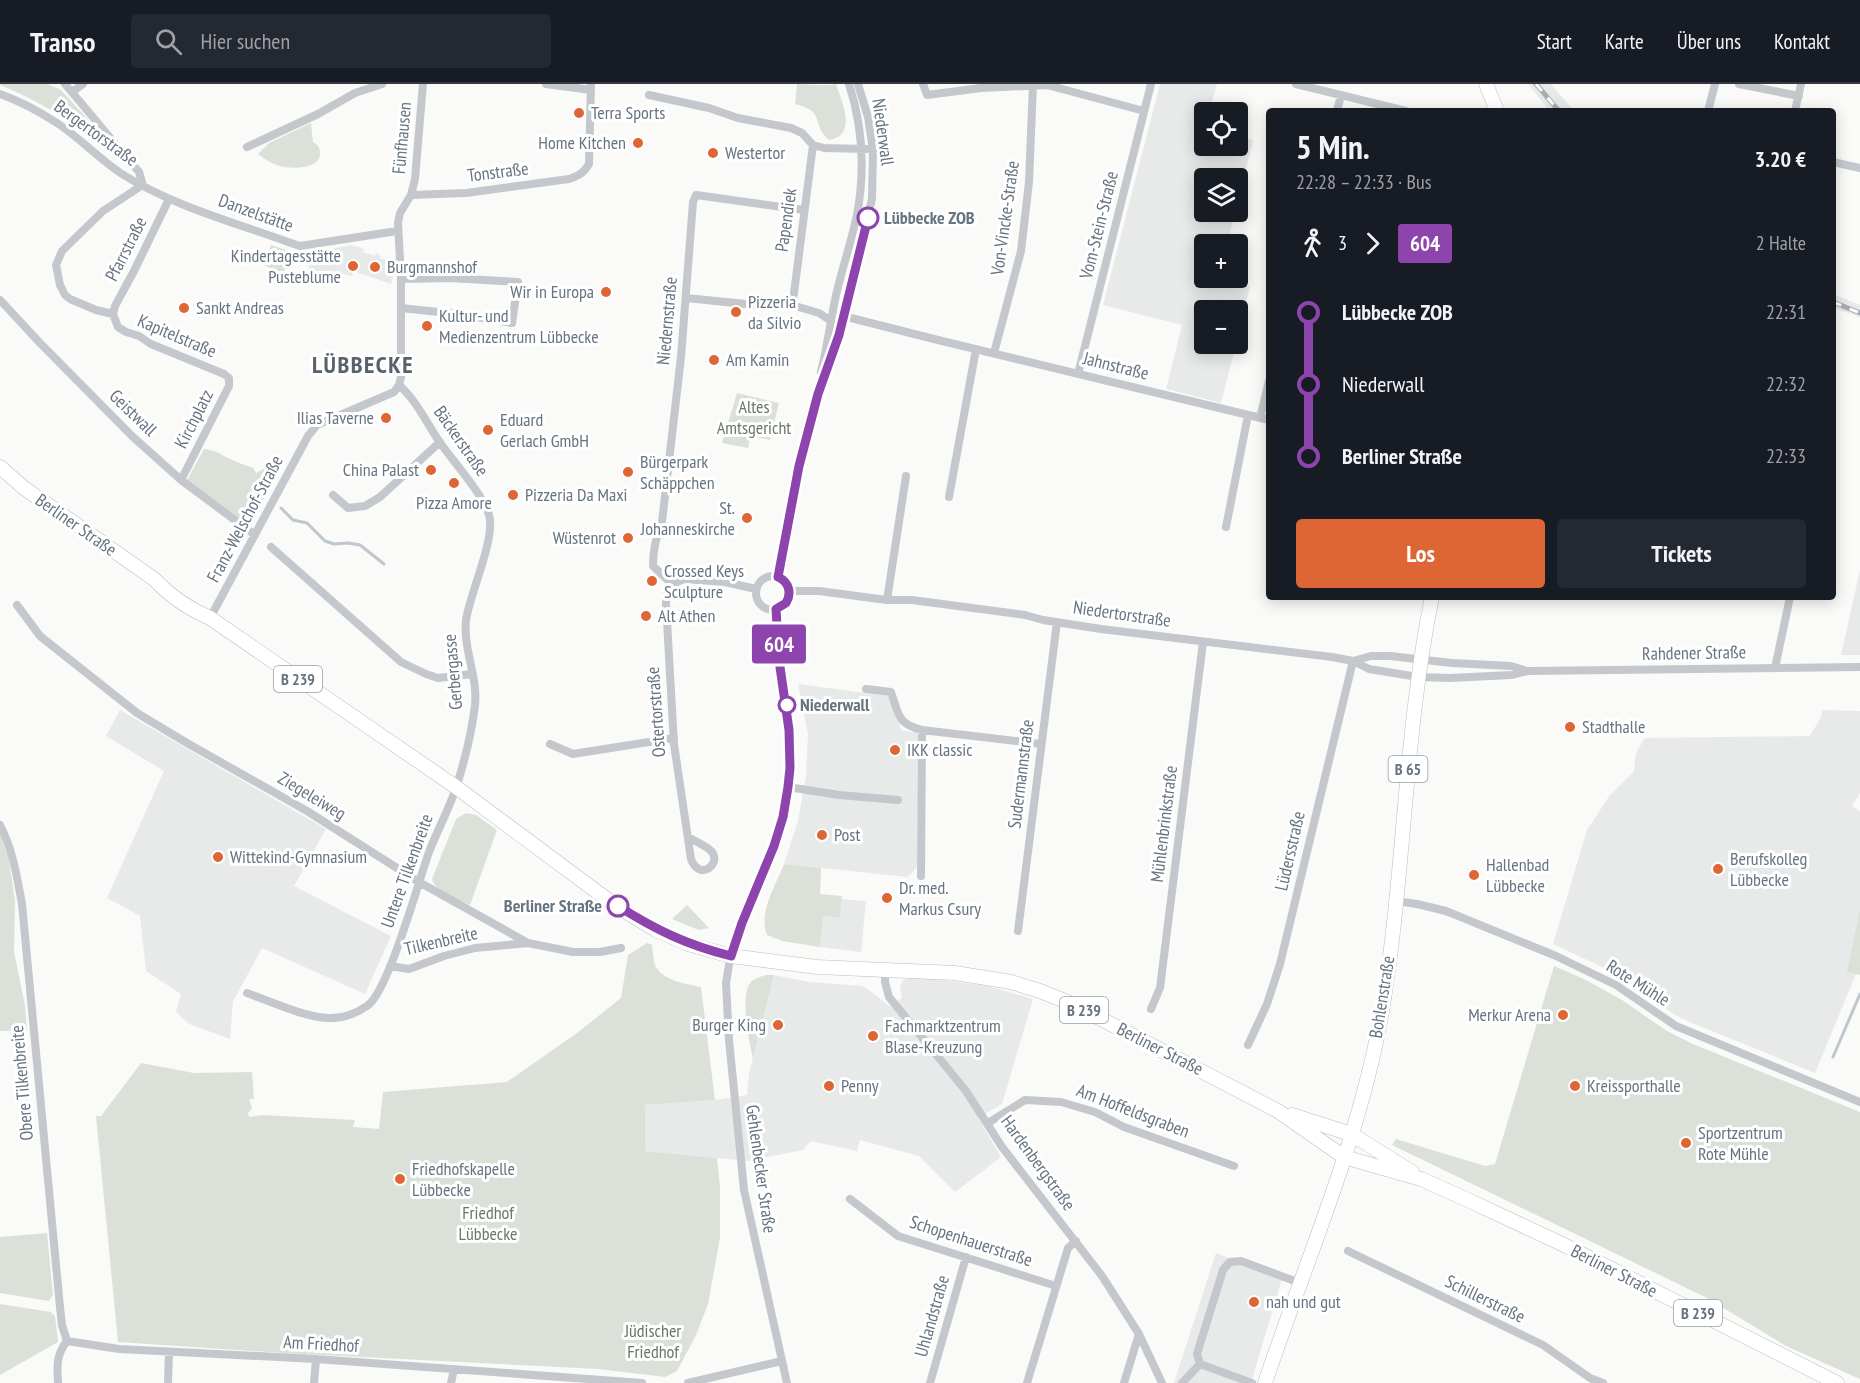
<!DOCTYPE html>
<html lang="de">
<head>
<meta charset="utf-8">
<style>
  body { margin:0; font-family:"PT Sans Narrow",sans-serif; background:#242831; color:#f1f3f6; height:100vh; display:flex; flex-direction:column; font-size:22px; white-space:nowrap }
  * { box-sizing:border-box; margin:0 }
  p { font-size:20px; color:#9ea1a6 }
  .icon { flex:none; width:33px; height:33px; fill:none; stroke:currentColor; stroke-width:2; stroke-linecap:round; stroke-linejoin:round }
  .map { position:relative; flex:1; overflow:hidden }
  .sheet { position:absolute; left:1266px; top:24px; width:570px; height:492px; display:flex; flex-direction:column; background:#171b24; border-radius:6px; box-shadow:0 3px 15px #0003 }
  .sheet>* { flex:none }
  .badge { padding:0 12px; border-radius:4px; font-size:21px; line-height:39px }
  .tools { position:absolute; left:1194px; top:18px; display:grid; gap:12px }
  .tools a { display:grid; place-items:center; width:54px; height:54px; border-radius:6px; background:#171b24; box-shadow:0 3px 15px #0003; font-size:30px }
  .map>.badge { position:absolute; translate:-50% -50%; box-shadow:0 0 0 3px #fff }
  .legs { display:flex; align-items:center; gap:9px; height:66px; padding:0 30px; font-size:20px }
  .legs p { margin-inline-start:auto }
  .headline { display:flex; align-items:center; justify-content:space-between; height:102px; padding:0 30px }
  h1 { font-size:33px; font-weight:700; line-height:45px }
  .primary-button { display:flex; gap:12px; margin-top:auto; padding:12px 30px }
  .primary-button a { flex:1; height:69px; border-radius:6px; background:#de6634; color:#fff; font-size:24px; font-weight:700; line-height:69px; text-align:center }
  .primary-button a+a { background:#242831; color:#f1f3f6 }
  ul { padding:0 30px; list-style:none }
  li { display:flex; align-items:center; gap:21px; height:72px; font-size:22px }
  li i { display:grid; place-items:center; width:9px; height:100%; margin:0 8px; background:currentColor }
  li i::after { content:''; width:15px; height:15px; margin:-8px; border:4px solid; border-radius:50%; background:#171b24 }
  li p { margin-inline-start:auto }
  li:first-child i { background:linear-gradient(#0000 50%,currentColor 0) }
  li:last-child i { background:linear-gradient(currentColor 50%,#0000 0) }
  header { display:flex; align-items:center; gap:36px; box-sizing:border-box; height:84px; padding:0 30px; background:#171b24; border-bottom:2px solid #363941 }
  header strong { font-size:28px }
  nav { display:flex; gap:33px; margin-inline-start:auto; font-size:21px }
  .search { width:420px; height:54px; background:#242831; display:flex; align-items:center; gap:15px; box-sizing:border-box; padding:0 21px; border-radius:6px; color:#9ea1a6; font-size:22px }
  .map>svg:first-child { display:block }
</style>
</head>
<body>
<header>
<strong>Transo</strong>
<div class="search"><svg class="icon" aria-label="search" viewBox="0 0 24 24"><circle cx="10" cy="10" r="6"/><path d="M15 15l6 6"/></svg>Hier suchen</div>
<nav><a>Start</a><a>Karte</a><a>Über uns</a><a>Kontakt</a></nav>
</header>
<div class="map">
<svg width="1860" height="1299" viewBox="0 0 1860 1299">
  <rect width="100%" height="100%" fill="#fafaf8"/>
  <!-- built -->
  <path fill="#e8e9e9" d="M1160 0H1217L1209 28H1204V62H1238V52L1253 56 1238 118V94H1204V128H1235L1227 160H1204V194H1219L1250 202 1238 252V226H1204V260H1236L1221 319 1166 305 1182 241 1103 221Z
    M1528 0H1551L1574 27H1550Z
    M352 161 364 165 363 168 375 172 376 169 380 171V174L386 176 387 173 392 175V178L397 180 391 200 353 187 352 192 335 188 333 197 308 187 313 168Z
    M1833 210 1860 221V233L1833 224Z
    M1860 486V571H1841Z
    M798 600 888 612 893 621 901 646 918 649 917 783 908 793 784 780 798 737 806 692 808 650Z
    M120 626 326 745 294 802 391 852 365 910 262 864 233 917 230 955 189 940 176 928 181 910 146 887 140 832 107 814 164 687 106 652Z
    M1822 626 1860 627V709L1852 722 1860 727V825L1848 888 1856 890 1815 989 1692 939 1675 931 1630 899 1596 880 1553 860 1587 746 1610 711 1634 687 1636 669 1645 654 1810 652 1821 633Z
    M842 815 866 817 861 868 820 863 823 832 840 834Z
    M774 891 809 898 862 902 868 905 889 922 902 914 900 903 903 896 912 894 943 896 988 902 1033 915 1002 1020 978 1034 1001 1073 955 1108 919 1072 860 1056 857 1067 811 1057 803 1066 749 1077 645 1067V1021L715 1016 747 1011 749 989Z
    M1216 1169 1282 1195 1251 1299H1174Z"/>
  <!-- green -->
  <path fill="#dbe1d9" d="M0 0H48L61 6 114 64 126 81C85 47 51 22 0 1Z
    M797 0C810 0 824 3 836 0 842 19 858 51 829 56 810 39 827 28 795 20Z
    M311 39 313 58C318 61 320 63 320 69 321 86 290 85 280 82 272 80 265 75 258 70L269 59Z
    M271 161 288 167 291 171 282 193 278 191 279 188 264 181Z
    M737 309 779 319 770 356 751 352 748 364 722 359Z
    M204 365C214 366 219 369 228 374 236 378 245 381 253 384L256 389 276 378 281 382 249 442 187 396Z
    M466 729 476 731 497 746 470 821C457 815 436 809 432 795L456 735Z
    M0 749 9 777 15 816 14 868 25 921 27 946 0 947Z
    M784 780 821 784 820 810 842 812 840 834 823 832 820 863 782 857 767 851C758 829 776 801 784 780Z
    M687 821 709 844 699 846 672 835Z
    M1860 825V891L1847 888Z
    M647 859 652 861C653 867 653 875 655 881 662 897 687 900 701 903L715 1016 645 1021V1067L717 1074 720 1103V1154L708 1220 696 1251 677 1287 665 1293 598 1285 284 1269 118 1258 96 1032H101L141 979 194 989 252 988 254 1015H249L252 1024 248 1029 249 1033 262 1031 355 1036 353 1043 379 1045 383 1008 507 998 577 949 621 914 628 871Z
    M1554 882 1584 895 1622 916 1667 947 1693 960 1860 1028V1295L1786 1262 1707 1214 1392 1061 1396 1055 1485 1082 1495 1080Z
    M766 891H774L753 974C749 958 740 913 750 899 754 894 760 893 766 891Z
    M47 1149 53 1211 49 1217 0 1209V1153Z
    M0 1220 51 1228 55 1232 58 1258 0 1291Z"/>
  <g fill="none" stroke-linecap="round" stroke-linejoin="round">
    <!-- stream -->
    <path stroke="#bec7cd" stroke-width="3" d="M281 424 293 436 307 439 325 457 334 460 348 459 360 461 384 480
      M1833 973 1860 910"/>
    <!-- primary casing -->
    <g stroke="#b9bdc1" stroke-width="15">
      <path id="primary" d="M1486 0 1497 27
        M0 383 24 404 154 495C170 512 189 525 210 534L456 703 612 819 656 846 688 860 731 872 817 883 955 889 1011 898 1040 907 1065 917 1105 937 1278 1027 1344 1073 1421 1095 1468 1116 1560 1159 1837 1299
        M1292 1031 1351 1050 1412 1088
        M1265 1299C1306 1176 1360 1055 1382 927 1405 790 1404 650 1432 513"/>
    </g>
    <!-- street -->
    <path stroke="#c4c7cb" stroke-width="8" d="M65 0 139 88 142 98 141 100
      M546 0 591 6
      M923 0 927 11 981 4 1047 1 1144 27
      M1296 0 1406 27
      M1739 0 1799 12
      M72 8 83 0
      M0 10C20 17 40 28 57 39 80 54 99 75 122 90 173 122 233 138 288 158L300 162 397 147
      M649 11 709 24 738 34 791 44 802 49 813 61 824 64 867 65
      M1337 27 1341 11
      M1708 27 1715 0
      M1795 27 1801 0
      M247 63 318 30 355 9 382 0
      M1833 78 1860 84
      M411 111 466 109 569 95C578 92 584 89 589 80L591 0
      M686 214 775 223 782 222 793 217
      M0 216 40 259 132 352 181 396 255 451
      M793 217 813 61
      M793 217 795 222 819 229 831 237
      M401 224 458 230 512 239 518 198 450 194 401 195
      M113 230 118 243 126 248 139 252 151 260 224 290 229 294V302L181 396
      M113 230 96 226 70 215 65 211 60 201 56 181 62 167 103 127 138 104 141 100
      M113 230 115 222 134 187 169 115
      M843 232 938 256 1269 336
      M994 269 1021 167 1029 98 1033 1
      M821 288C827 264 830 240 835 216 841 187 851 160 857 131 865 87 863 43 849 0
      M1078 290 1151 0
      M1260 334 1269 297
      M333 411 348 424 365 422 380 413 440 358
      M949 413 976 265
      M1226 443 1248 331
      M271 463 401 578 426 590 438 594 472 590
      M756 509a17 17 0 1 1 34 0a17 17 0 1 1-34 0Z
      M778 493 799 382 818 310 839 251 872 115 873 66 868 33 858 0
      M672 500 653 482C653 467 656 452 662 438L681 273 693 118 696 111 804 126
      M672 500 667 508 666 519 674 660 691 775C700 799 724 778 710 766 704 761 695 757 688 753
      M672 500 684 495 725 498 756 505
      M789 507H819L887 516H912L1025 531 1043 536 1101 545 1332 573 1353 577 1369 585 1418 593 1450 594 1511 591 1528 587 1860 583
      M887 516 906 392
      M17 521 40 552 137 629 187 659 307 727 419 798 528 859 573 868H600L621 864
      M776 525 779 576 789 646 790 684 788 703 783 733 774 762 739 848 729 881 726 899 729 956 744 1106 787 1299
      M210 534 308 352 317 341 394 308 399 301 401 293V195L398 139 400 129 411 111 415 95 423 0
      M1353 577 1371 572H1390L1452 579 1511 582 1527 587
      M1775 584 1790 513
      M866 605 891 608C899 630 897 640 922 646L1041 660
      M550 660 573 670 674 654
      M788 703 839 711 898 716
      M0 741C13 766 17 793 22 820L60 1223 62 1241 67 1257
      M921 792 922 646
      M1396 817 1417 820 1446 827 1556 872 1616 901 1676 942 1860 1018
      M1018 847 1057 538
      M390 882 409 885 444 872 475 864 528 859
      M885 885V898L889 913 966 1007 1002 1063 1102 1192 1139 1250 1162 1299
      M247 909C269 917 307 934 329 934 342 935 357 929 367 922 388 909 419 796 429 768 438 745 450 723 457 701 465 675 472 648 475 621 478 593 463 565 466 536 470 509 496 454 489 431 484 412 453 377 441 360 427 340 417 317 399 301
      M1151 925 1160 904 1203 558
      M1248 961 1267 920 1280 880 1353 577
      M988 1039 1025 1016 1061 1018 1095 1028 1124 1043 1234 1082
      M850 1115 898 1152 1056 1202
      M1348 1167 1543 1261 1590 1294 1603 1299
      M67 1257 119 1265 316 1275 642 1299
      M58 1299C57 1282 56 1271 67 1257
      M168 1299 169 1268
      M314 1299 316 1275
      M451 1299 454 1285
      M688 1299 782 1277
      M930 1299 966 1173
      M1027 1299 1068 1164 1076 1157
      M1124 1299 1139 1250
      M1182 1299 1200 1280
      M1252 1299 1200 1280 1197 1270 1223 1186 1230 1178 1241 1177 1300 1199"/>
    <!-- primary -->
    <use href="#primary" stroke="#fff" stroke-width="14"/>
    <!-- rail casing -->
    <g stroke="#a7acb2" stroke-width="5">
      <path id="rail" d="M1536 0 1559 27
        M1833 218 1860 229"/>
    </g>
    <!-- rail -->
    <use href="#rail" stroke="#fff" stroke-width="3" stroke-dasharray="9" stroke-linecap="butt"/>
  </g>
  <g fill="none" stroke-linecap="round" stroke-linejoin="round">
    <!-- line-1 casing -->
    <g stroke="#fff" stroke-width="14">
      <path id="line-1" d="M618 822C656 846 687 861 731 872L742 839 774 762 783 733 788 703 790 684 789 646 779 576 776 525 786 519C792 509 789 498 778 493L799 382 818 310 839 251 868 134"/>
    </g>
    <!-- line-1 -->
    <use href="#line-1" stroke="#8e44ad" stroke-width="9"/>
  </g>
  <!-- markers -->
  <g fill="#de6634" stroke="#fff" stroke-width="2">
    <circle cx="579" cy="29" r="6"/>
    <circle cx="638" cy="59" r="6"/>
    <circle cx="713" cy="69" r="6"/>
    <circle cx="353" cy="182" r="6"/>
    <circle cx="375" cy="183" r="6"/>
    <circle cx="606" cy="208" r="6"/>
    <circle cx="184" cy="224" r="6"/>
    <circle cx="736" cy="228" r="6"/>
    <circle cx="427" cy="242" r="6"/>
    <circle cx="714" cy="276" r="6"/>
    <circle cx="386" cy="334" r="6"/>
    <circle cx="488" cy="346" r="6"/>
    <circle cx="431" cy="386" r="6"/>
    <circle cx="628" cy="388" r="6"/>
    <circle cx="454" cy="399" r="6"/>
    <circle cx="513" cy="411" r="6"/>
    <circle cx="747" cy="434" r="6"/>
    <circle cx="628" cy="454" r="6"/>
    <circle cx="652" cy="497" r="6"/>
    <circle cx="646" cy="532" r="6"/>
    <circle cx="1570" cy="643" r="6"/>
    <circle cx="895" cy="666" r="6"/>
    <circle cx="822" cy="751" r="6"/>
    <circle cx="218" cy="773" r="6"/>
    <circle cx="1718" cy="785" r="6"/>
    <circle cx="1474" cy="791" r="6"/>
    <circle cx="887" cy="814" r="6"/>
    <circle cx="1563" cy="931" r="6"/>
    <circle cx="778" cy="941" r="6"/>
    <circle cx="873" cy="952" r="6"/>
    <circle cx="829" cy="1002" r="6"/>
    <circle cx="1575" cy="1002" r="6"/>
    <circle cx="1686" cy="1059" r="6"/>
    <circle cx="400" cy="1095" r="6"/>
    <circle cx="1254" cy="1218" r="6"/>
  </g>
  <g fill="#fff" stroke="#8e44ad" stroke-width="3">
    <circle cx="868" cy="134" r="10"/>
    <circle cx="787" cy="621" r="8"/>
    <circle cx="618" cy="822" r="10"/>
  </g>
  <g text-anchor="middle" stroke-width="6" stroke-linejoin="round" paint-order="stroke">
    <!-- shield labels -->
    <g fill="#fff" stroke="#949ea8" stroke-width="1.5">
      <rect x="274" y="582" width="48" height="26" rx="4.5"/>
      <rect x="1388.5" y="672" width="39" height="26" rx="4.5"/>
      <rect x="1060" y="913" width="48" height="26" rx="4.5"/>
      <rect x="1674" y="1216" width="48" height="26" rx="4.5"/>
    </g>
    <g font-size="16" font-weight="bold" fill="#667482">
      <text x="298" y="601">B 239</text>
      <text x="1408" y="691">B 65</text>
      <text x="1084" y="932">B 239</text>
      <text x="1698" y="1235">B 239</text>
    </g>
    <!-- poi labels -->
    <g font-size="18" fill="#667482" stroke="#fff" text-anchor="start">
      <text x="591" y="35">Terra Sports</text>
      <text x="626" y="65" text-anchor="end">Home Kitchen</text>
      <text x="725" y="75">Westertor</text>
      <text x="341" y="178" text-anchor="end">Kindertagesstätte<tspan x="341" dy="21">Pusteblume</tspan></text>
      <text x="387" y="189">Burgmannshof</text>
      <text x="594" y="214" text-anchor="end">Wir in Europa</text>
      <text x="748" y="224">Pizzeria<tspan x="748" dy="21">da Silvio</tspan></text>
      <text x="196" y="230">Sankt Andreas</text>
      <text x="439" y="238">Kultur- und<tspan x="439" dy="21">Medienzentrum Lübbecke</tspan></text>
      <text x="726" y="282">Am Kamin</text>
      <text x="374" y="340" text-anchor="end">Ilias Taverne</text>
      <text x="500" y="342">Eduard<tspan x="500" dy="21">Gerlach GmbH</tspan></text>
      <text x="640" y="384">Bürgerpark<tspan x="640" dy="21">Schäppchen</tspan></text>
      <text x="419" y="392" text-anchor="end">China Palast</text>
      <text x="525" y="417">Pizzeria Da Maxi</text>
      <text x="454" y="425" text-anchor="middle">Pizza Amore</text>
      <text x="735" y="430" text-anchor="end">St.<tspan x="735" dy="21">Johanneskirche</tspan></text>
      <text x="616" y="460" text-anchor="end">Wüstenrot</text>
      <text x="664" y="493">Crossed Keys<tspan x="664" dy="21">Sculpture</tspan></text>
      <text x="658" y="538">Alt Athen</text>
      <text x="1582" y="649">Stadthalle</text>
      <text x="907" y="672">IKK classic</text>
      <text x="834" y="757">Post</text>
      <text x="230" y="779">Wittekind-Gymnasium</text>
      <text x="1730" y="781">Berufskolleg<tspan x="1730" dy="21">Lübbecke</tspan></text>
      <text x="1486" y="787">Hallenbad<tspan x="1486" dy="21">Lübbecke</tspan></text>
      <text x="899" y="810">Dr. med.<tspan x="899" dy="21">Markus Csury</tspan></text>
      <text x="1551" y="937" text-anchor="end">Merkur Arena</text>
      <text x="766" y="947" text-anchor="end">Burger King</text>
      <text x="885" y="948">Fachmarktzentrum<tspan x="885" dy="21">Blase-Kreuzung</tspan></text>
      <text x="841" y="1008">Penny</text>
      <text x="1587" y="1008">Kreissporthalle</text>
      <text x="1698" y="1055">Sportzentrum<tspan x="1698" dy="21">Rote Mühle</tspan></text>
      <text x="412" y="1091">Friedhofskapelle<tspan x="412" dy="21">Lübbecke</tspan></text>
      <text x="1266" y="1224">nah und gut</text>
    </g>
    <!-- street labels -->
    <g font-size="18" fill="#667482" stroke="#fff">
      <text transform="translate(883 48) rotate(82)" y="6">Niederwall</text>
      <text transform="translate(96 49) rotate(36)" y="6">Bergertorstraße</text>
      <text transform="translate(402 54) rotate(-85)" y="6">Fünfhausen</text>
      <text transform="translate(498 88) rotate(-7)" y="6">Tonstraße</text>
      <text transform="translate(256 129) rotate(20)" y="6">Danzelstätte</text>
      <text transform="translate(1005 134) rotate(-82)" y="6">Von-Vincke-Straße</text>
      <text transform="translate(786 136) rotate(-82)" y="6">Papendiek</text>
      <text transform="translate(1099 141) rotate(-76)" y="6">Vom-Stein-Straße</text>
      <text transform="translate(126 165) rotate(-63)" y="6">Pfarrstraße</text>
      <text transform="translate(667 237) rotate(-85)" y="6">Niedernstraße</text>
      <text transform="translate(177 252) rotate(23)" y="6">Kapitelstraße</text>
      <text transform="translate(1116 282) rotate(14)" y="6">Jahnstraße</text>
      <text transform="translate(133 329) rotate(44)" y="6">Geistwall</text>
      <text transform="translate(194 335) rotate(-63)" y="6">Kirchplatz</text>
      <text transform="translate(461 357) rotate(55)" y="6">Bäckerstraße</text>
      <text transform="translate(245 435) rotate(-62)" y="6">Franz-Welschof-Straße</text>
      <text transform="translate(76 441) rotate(35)" y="6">Berliner Straße</text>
      <text transform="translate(1122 530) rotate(8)" y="6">Niedertorstraße</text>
      <text transform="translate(1694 569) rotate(-1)" y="6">Rahdener Straße</text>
      <text transform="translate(453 588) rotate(-95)" y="6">Gerbergasse</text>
      <text transform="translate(656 628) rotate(-94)" y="6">Ostertorstraße</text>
      <text transform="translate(1021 690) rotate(-83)" y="6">Sudermannstraße</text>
      <text transform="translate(312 712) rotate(31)" y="6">Ziegeleiweg</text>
      <text transform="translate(1164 740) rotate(-83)" y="6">Mühlenbrinkstraße</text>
      <text transform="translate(1290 767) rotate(-77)" y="6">Lüdersstraße</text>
      <text transform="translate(407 787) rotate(-70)" y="6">Untere Tilkenbreite</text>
      <text transform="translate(441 857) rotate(-13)" y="6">Tilkenbreite</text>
      <text transform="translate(1638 899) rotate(32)" y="6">Rote Mühle</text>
      <text transform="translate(1382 913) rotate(-81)" y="6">Bohlenstraße</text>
      <text transform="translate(1160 965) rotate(27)" y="6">Berliner Straße</text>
      <text transform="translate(22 999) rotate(-95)" y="6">Obere Tilkenbreite</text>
      <text transform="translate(1133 1027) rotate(21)" y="6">Am Hoffeldsgraben</text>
      <text transform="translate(1038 1079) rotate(54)" y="6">Hardenbergstraße</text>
      <text transform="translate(761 1085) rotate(82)" y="6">Gehlenbecker Straße</text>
      <text transform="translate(971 1157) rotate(18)" y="6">Schopenhauerstraße</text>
      <text transform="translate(1614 1187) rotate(27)" y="6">Berliner Straße</text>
      <text transform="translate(1485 1215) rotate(26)" y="6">Schillerstraße</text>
      <text transform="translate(932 1232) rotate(-74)" y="6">Uhlandstraße</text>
      <text transform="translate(321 1260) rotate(3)" y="6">Am Friedhof</text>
    </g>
    <!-- stop labels -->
    <g font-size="18" font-weight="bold" fill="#667482" stroke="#fff" text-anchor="start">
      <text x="884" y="140">Lübbecke ZOB</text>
      <text x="800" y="627">Niederwall</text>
      <text x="602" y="828" text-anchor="end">Berliner Straße</text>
    </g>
    <!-- park labels -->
    <g font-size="18" fill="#677a65" stroke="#fff">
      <text x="754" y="329">Altes<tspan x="754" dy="21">Amtsgericht</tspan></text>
      <text x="488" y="1135">Friedhof<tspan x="488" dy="21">Lübbecke</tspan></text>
      <text x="653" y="1253">Jüdischer<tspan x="653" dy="21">Friedhof</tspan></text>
    </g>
    <!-- district labels -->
    <g font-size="24" font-weight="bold" letter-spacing="1.5" fill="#58626d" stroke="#fff">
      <text x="363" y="289">LÜBBECKE</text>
    </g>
  </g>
</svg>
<div class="tools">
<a><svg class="icon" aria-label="locate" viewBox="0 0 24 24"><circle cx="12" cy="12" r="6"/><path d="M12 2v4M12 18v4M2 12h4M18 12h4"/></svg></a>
<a><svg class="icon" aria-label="layers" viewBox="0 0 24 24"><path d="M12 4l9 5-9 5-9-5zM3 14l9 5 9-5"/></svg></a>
<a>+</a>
<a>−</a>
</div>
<b class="badge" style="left:779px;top:560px;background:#8e44ad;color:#fff">604</b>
<section class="sheet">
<div class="headline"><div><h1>5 Min.</h1><p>22:28 – 22:33 · Bus</p></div><b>3.20 €</b></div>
<div class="legs"><svg class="icon" aria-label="walk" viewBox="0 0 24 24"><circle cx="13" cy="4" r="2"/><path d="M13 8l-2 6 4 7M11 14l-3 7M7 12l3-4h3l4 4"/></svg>3<svg class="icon" aria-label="forward" viewBox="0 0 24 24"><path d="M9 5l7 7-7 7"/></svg><b class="badge" style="background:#8e44ad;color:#fff">604</b><p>2 Halte</p></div>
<ul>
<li><i style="color:#8e44ad"></i><b>Lübbecke ZOB</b><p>22:31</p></li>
<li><i style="color:#8e44ad"></i><span>Niederwall</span><p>22:32</p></li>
<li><i style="color:#8e44ad"></i><b>Berliner Straße</b><p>22:33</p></li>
</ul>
<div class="primary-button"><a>Los</a><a>Tickets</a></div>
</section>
</div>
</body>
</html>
